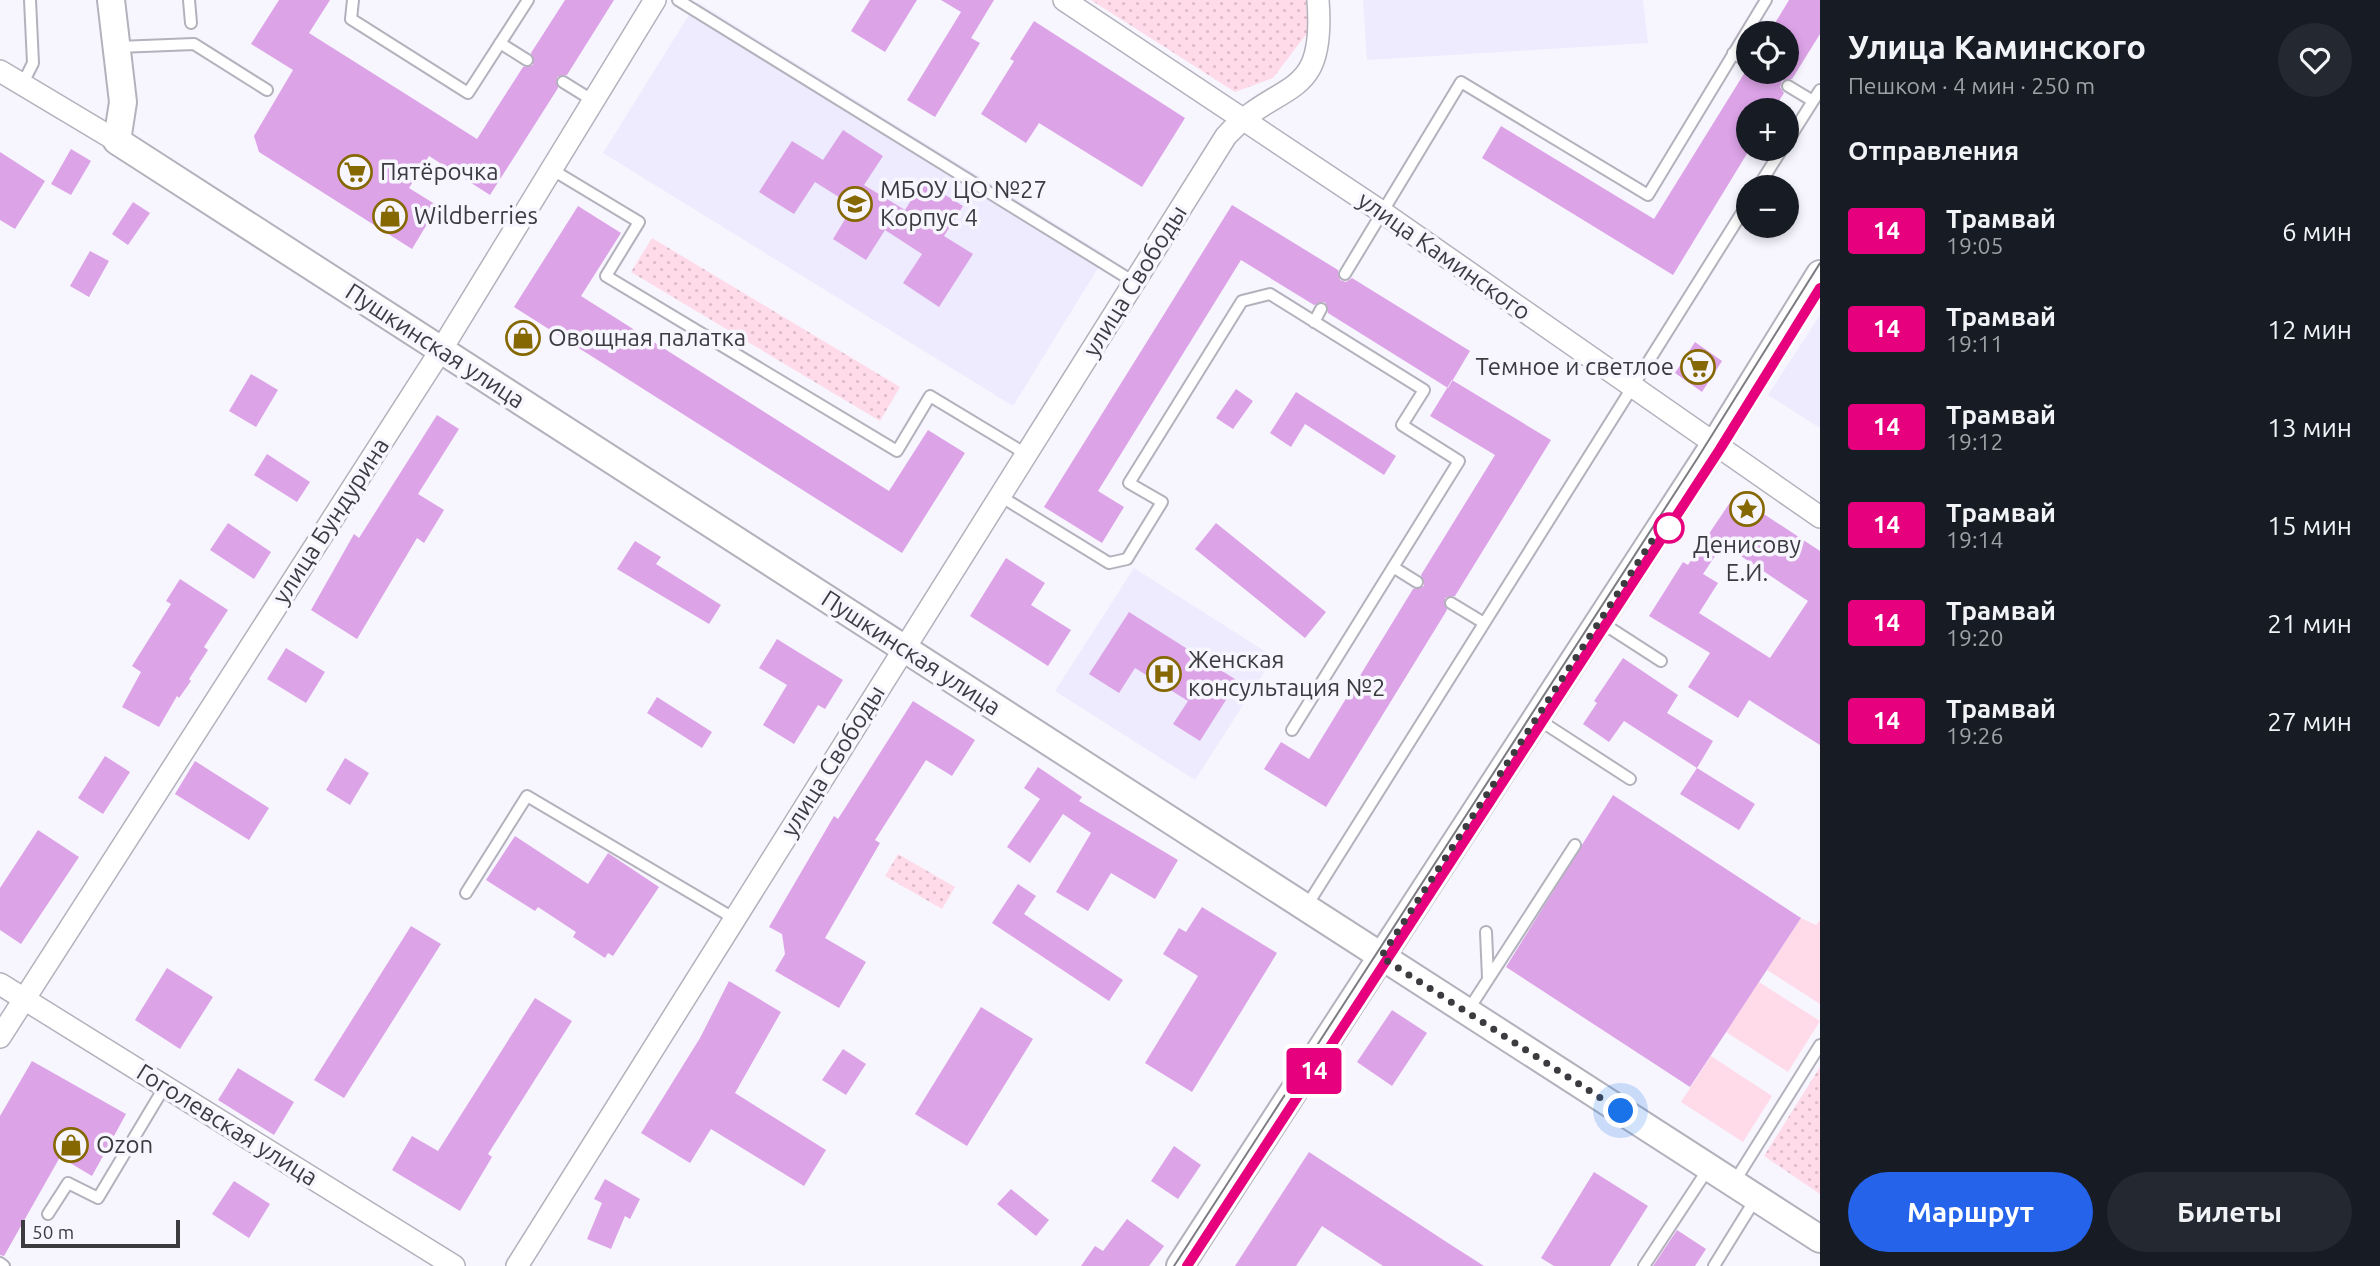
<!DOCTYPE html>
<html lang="ru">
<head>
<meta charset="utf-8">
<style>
  body { margin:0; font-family:Ubuntu,sans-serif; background:#242831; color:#f1f3f6; height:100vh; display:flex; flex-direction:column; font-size:26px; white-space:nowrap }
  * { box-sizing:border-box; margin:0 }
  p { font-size:23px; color:#9ea1a6 }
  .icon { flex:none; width:38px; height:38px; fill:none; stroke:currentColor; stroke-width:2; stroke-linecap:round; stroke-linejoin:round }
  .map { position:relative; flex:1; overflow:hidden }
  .sheet { display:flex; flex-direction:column; background:#171b24; width:560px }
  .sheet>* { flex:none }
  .badge { padding:0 14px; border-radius:5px; font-size:24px; line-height:46px }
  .buttons { position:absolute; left:1736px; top:21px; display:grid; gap:14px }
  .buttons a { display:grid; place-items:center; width:63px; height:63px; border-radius:50%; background:#171b24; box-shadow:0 4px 10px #0003; font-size:35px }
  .scale { position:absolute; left:21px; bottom:18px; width:159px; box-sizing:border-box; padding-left:7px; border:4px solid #3c3c40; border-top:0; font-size:19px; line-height:24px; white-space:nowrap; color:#3c3c40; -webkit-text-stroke:5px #f7f6ff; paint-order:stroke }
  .you { position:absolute; width:35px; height:35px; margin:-18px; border:5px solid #fff; border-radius:50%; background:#1a73e8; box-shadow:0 0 0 10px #1a73e833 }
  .map>.badge { position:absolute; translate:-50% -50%; box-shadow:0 0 0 4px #fff }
  h2 { padding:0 28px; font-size:26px; line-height:63px }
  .round { display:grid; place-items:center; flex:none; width:74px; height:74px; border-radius:37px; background:#242831 }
  .headline { display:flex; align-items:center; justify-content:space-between; height:119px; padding:0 28px }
  h1 { font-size:33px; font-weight:600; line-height:52px }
  .primary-button { display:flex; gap:14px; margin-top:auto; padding:14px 28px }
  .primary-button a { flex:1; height:80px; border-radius:42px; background:#2563eb; color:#fff; font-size:28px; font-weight:600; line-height:80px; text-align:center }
  .primary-button a+a { background:#242831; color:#f1f3f6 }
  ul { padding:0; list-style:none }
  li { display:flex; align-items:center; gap:21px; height:98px; padding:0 28px }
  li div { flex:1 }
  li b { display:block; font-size:26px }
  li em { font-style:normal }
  li .badge { min-width:77px; font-weight:700; text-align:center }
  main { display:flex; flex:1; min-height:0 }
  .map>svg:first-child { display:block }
</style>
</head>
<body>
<main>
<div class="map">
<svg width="1820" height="1266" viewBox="0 0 1820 1266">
  <defs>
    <pattern id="park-dots" width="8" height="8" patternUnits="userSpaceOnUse" patternTransform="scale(1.75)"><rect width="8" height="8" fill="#ffdae8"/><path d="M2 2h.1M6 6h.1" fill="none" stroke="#dbbcc8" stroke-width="1.8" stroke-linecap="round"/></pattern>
  </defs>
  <rect width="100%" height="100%" fill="#f7f6ff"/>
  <!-- built -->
  <path fill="#edebfd" d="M1363 0H1643L1648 43 1367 60Z
    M697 2 1106 255 1013 406 603 153Z
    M1820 315V428L1768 395Z
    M1134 568 1274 657 1195 780 1055 691Z"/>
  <!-- green -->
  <path fill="#ffdae8" d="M1801 918 1816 925 1820 920V1004L1767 970Z
    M1759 982 1820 1021 1788 1072 1726 1032Z
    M1711 1056 1772 1096 1743 1142 1681 1102Z"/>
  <!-- park -->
  <path fill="url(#park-dots)" d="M1091 0H1306L1308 32 1273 78 1235 92Z
    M652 238 900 387 880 421 631 272Z
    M898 854 955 887 942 909 885 876Z
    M1820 1067V1194L1764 1156Z"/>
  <!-- building -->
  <path fill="#dca3e7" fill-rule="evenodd" d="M279 0H330L309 33 477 139 523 67 533 65 531 53 565 0H614L567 75 557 77 558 88 490 195 429 156 409 188 438 206 412 249 259 152 254 136 293 70 251 44Z
    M870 0H917L885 52 851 31Z
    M941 0H994L971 38 980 43 935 117 907 100 961 12Z
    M1789 0H1820V34L1792 79 1782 81 1780 87 1784 93 1773 110H1748V152L1673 275 1482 158 1501 126 1654 219 1745 72H1787V33H1769Z
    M1034 21 1185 118 1142 187 1039 123 1026 143 981 114 1014 61 1010 59Z
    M843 130 883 156 864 185 905 210 923 181 963 206 944 236 973 254 939 307 903 283 922 254 885 230 866 260 833 239 853 206 815 182 794 214 759 192 792 141 823 160Z
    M71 149 91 161 71 195 51 184Z
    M0 152 45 181 15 229 0 220Z
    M133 202 150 213 128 245 112 234Z
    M1232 205 1338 270 1340 280 1346 282 1352 278 1470 351 1448 388 1328 313 1325 302 1314 305 1241 260 1098 491 1124 507 1102 543 1044 507Z
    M578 206 621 233 581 296 889 491 928 430 965 453 902 553 514 307Z
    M90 251 109 261 89 297 70 286Z
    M1695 342 1722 361 1702 392 1675 373Z
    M251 374 278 390 256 427 229 411Z
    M1452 380 1551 440 1455 596 1445 598 1447 610 1326 807 1264 769 1281 742 1309 759 1413 589 1424 586 1421 575 1495 455 1430 416Z
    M1236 389 1253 401 1233 429 1216 418Z
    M1296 392 1396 456 1384 475 1305 424 1291 447 1270 433Z
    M437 415 459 429 418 494 444 510 424 543 417 538 357 639 311 610 354 534 359 538Z
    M267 454 310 482 297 502 254 475Z
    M1735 495 1820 551V745L1749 700 1738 718 1688 687 1710 653 1649 616 1683 562 1688 565ZM1723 544 1808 601 1770 658 1699 613 1718 583 1703 574Z
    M228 523 271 552 254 579 210 550Z
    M1216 523 1326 612 1305 638 1195 549Z
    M635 541 661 557 656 564 721 605 709 624 617 569Z
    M1006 558 1045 583 1031 605 1071 630 1048 666 970 616Z
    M180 579 228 610 204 647 208 650 189 679 191 681 179 698 177 696 159 727 122 707 141 672 132 666 171 604 166 601Z
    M1129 612 1238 681 1200 741 1173 724 1188 701 1135 668 1119 693 1089 674Z
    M777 639 843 680 825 709 818 705 794 744 763 725 787 685 759 668Z
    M286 648 325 672 306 703 267 679Z
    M1623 658 1678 695 1667 713 1713 741 1697 768 1624 721 1609 742 1583 724 1597 703 1594 701Z
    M657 697 712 732 702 748 647 713Z
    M913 701 975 740 952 776 926 760 875 840 880 843 825 938 866 962 839 1008 775 971 785 954 782 934 769 927 834 816 838 819Z
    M105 756 130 772 103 814 78 798Z
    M345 758 369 773 350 805 326 790Z
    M195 761 269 808 249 840 175 794Z
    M1038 767 1082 797 1079 801 1178 860 1155 899 1111 873 1088 911 1056 892 1091 833 1063 814 1030 863 1007 847 1040 799 1024 788Z
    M1697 768 1755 804 1739 830 1680 794Z
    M1613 795 1801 918 1690 1087 1506 967Z
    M38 830 79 857 21 944 0 930V888Z
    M515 836 588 884 608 853 659 887 613 956 608 953 605 958 573 937 576 932 538 907 535 911 486 880Z
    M1018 884 1036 896 1024 914 1123 980 1109 1001 992 923Z
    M1202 907 1277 953 1192 1092 1145 1063 1198 976 1163 954 1179 928 1186 932Z
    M411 926 441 944 344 1098 314 1080Z
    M167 968 213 997 180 1049 135 1020Z
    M729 981 781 1012 735 1093 826 1150 804 1186 711 1129 690 1163 641 1133 700 1038Z
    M535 998 572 1021 488 1154 492 1157 460 1211 392 1170 412 1136 438 1151Z
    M981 1007 1033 1039 967 1146 915 1114Z
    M1392 1010 1427 1033 1392 1086 1357 1062Z
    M843 1049 866 1064 846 1095 822 1080Z
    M32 1061 126 1114 92 1176 60 1157 4 1256 0 1255V1116Z
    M238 1068 294 1102 274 1135 218 1100Z
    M1174 1146 1201 1165 1178 1199 1151 1181Z
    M1309 1152 1448 1243 1484 1266H1383L1322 1226 1296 1266H1235Z
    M1594 1172 1648 1206 1610 1266H1554L1541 1258Z
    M605 1179 640 1199 630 1219 625 1216 611 1249 587 1239 602 1203 594 1199Z
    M234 1181 270 1204 249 1238 212 1214Z
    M1011 1189 1049 1220 1036 1236 997 1204Z
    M1127 1219 1164 1246 1149 1266H1081L1095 1246 1103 1251Z
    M1677 1230 1706 1249 1695 1266H1653Z"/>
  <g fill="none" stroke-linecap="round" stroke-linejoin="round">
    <!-- service casing -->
    <g stroke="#b3b2bc" stroke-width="14">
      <path id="service" d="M189 0 191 23
        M353 0 351 19 468 93 528 0
        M678 0 1134 282
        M500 43 527 60
        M118 47 194 44 267 90
        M1733 53 1748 62
        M563 82 592 100
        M22 85 33 63 30 0
        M1788 86 1813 101
        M1787 142 1820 90
        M551 169 639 222 606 276 897 451 930 396 1026 454
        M1758 187 1782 149
        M1345 274 1461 82 1648 195 1766 0
        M1314 322 1321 309
        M1000 496 1109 563 1127 559 1162 502 1129 483 1242 301 1270 294 1424 390 1402 425 1459 461 1292 730
        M1393 567 1417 582
        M1451 603 1484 623
        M1599 621 1661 661
        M1536 718 1630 779
        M466 893 527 796 735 919
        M1306 907 1748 203
        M1486 932 1488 978
        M1467 1012 1575 845
        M1733 1184 1820 1045
        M48 1214 68 1183 98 1198 165 1086
        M0 1263 4 1266
        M1644 1266 1708 1169
        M1714 1266 1756 1198"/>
    </g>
    <!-- minor casing -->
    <g stroke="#b3b2bc" stroke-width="24">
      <path id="minor" d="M1064 0 1382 212 1820 517
        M0 71 117 141
        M0 984 454 1266
        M0 1037 441 350 655 0
        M517 1266 1226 136C1280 77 1326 104 1318 0"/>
    </g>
    <!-- tertiary casing -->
    <g stroke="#b3b2bc" stroke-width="30">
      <path id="tertiary" d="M111 0 123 102 117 141 1820 1239
        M1180 1266 1714 445 1820 274"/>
    </g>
    <!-- service -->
    <use href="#service" stroke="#fff" stroke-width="10"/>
    <!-- minor -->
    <use href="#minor" stroke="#fff" stroke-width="21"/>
    <!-- tertiary -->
    <use href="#tertiary" stroke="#fff" stroke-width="26"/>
    <!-- tram -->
    <path stroke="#7d7c82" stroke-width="2" d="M1174 1266 1697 459 1820 263
      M1187 1266 1720 449 1820 287"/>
  </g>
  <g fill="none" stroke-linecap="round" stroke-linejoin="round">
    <!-- line casing -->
    <g stroke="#fff" stroke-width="16">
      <path id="line" d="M1187 1266 1720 449 1820 288"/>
    </g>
    <!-- line -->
    <use href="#line" stroke="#e6007e" stroke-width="10"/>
    <!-- walk -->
    <path stroke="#3c3c40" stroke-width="7" stroke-dasharray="0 12.6" d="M1621 1111 1381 957 1657 533 1669 528"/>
  </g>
  <!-- icons -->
  <defs>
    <g id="supermarket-ring" transform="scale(1.75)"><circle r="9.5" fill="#f7f6ff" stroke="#866802" stroke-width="1.5"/><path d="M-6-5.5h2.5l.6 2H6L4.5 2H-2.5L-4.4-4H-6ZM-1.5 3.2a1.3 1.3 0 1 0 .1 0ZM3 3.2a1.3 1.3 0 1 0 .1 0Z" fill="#866802"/></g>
    <g id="school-ring" transform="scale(1.75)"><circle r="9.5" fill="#f7f6ff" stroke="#866802" stroke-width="1.5"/><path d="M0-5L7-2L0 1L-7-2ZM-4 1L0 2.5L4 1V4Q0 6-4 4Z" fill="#866802"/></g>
    <g id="shop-ring" transform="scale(1.75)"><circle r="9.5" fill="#f7f6ff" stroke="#866802" stroke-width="1.5"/><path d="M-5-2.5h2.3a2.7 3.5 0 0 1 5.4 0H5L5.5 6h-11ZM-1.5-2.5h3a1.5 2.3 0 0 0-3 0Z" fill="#866802"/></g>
    <g id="sight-ring" transform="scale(1.75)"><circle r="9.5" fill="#f7f6ff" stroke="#866802" stroke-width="1.5"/><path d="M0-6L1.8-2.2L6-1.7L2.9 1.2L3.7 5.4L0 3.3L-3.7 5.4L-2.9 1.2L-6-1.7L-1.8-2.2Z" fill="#866802"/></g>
    <g id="hospital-ring" transform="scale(1.75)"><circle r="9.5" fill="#f7f6ff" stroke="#866802" stroke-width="1.5"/><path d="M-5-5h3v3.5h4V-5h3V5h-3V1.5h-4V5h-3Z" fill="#866802"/></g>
  </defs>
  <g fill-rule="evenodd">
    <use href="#supermarket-ring" x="355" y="172"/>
    <use href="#school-ring" x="855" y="204"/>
    <use href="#shop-ring" x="390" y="216"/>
    <use href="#shop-ring" x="523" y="338"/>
    <use href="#supermarket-ring" x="1698" y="367"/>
    <use href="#sight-ring" x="1747" y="509"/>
    <use href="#hospital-ring" x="1164" y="674"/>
    <use href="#shop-ring" x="71" y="1145"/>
  </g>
  <!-- markers -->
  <circle fill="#fff" stroke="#e6007e" stroke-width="3.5" cx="1669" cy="528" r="14"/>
  <g text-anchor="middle" stroke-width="7" stroke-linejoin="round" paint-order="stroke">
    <!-- poi labels -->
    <g font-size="24" fill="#3c3c40" stroke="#f7f6ff" text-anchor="start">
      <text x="380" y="180">Пятёрочка</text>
      <text x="880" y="198">МБОУ ЦО №27<tspan x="880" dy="28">Корпус 4</tspan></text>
      <text x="414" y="224">Wildberries</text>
      <text x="548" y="346">Овощная палатка</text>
      <text x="1674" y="375" text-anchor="end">Темное и светлое</text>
      <text x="1747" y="553" text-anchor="middle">Денисову<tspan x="1747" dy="28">Е.И.</tspan></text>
      <text x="1188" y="668">Женская<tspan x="1188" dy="28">консультация №2</tspan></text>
      <text x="96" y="1153">Ozon</text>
    </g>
    <!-- street labels -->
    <g font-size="24" fill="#3c3c40" stroke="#f7f6ff">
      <text transform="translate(1444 256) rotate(35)" y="8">улица Каминского</text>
      <text transform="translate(1135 281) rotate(-58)" y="8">улица Свободы</text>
      <text transform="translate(435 346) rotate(33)" y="8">Пушкинская улица</text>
      <text transform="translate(331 521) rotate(-57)" y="8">улица Бундурина</text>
      <text transform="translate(911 653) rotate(33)" y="8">Пушкинская улица</text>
      <text transform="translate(833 761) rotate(-58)" y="8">улица Свободы</text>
      <text transform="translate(227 1125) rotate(32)" y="8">Гоголевская улица</text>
    </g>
  </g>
</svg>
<div class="buttons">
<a><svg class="icon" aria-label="locate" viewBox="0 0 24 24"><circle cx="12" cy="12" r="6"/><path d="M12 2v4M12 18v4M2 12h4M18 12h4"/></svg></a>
<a>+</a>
<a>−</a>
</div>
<div class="scale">50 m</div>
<div class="you" style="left:1621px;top:1111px"></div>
<b class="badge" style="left:1314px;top:1071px;background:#e6007e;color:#fff">14</b>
</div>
<section class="sheet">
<div class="headline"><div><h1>Улица Каминского</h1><p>Пешком · 4 мин · 250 m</p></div><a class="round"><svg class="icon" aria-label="heart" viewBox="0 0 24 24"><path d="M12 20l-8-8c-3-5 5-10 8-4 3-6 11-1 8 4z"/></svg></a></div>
<h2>Отправления</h2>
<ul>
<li><span class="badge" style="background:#e6007e;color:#fff">14</span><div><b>Трамвай</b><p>19:05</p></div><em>6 мин</em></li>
<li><span class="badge" style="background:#e6007e;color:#fff">14</span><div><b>Трамвай</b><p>19:11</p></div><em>12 мин</em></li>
<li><span class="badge" style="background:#e6007e;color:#fff">14</span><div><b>Трамвай</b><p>19:12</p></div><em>13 мин</em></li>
<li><span class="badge" style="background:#e6007e;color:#fff">14</span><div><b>Трамвай</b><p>19:14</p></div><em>15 мин</em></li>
<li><span class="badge" style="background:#e6007e;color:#fff">14</span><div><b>Трамвай</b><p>19:20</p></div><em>21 мин</em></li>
<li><span class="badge" style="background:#e6007e;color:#fff">14</span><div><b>Трамвай</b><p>19:26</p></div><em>27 мин</em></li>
</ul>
<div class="primary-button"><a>Маршрут</a><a>Билеты</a></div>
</section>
</main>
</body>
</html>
